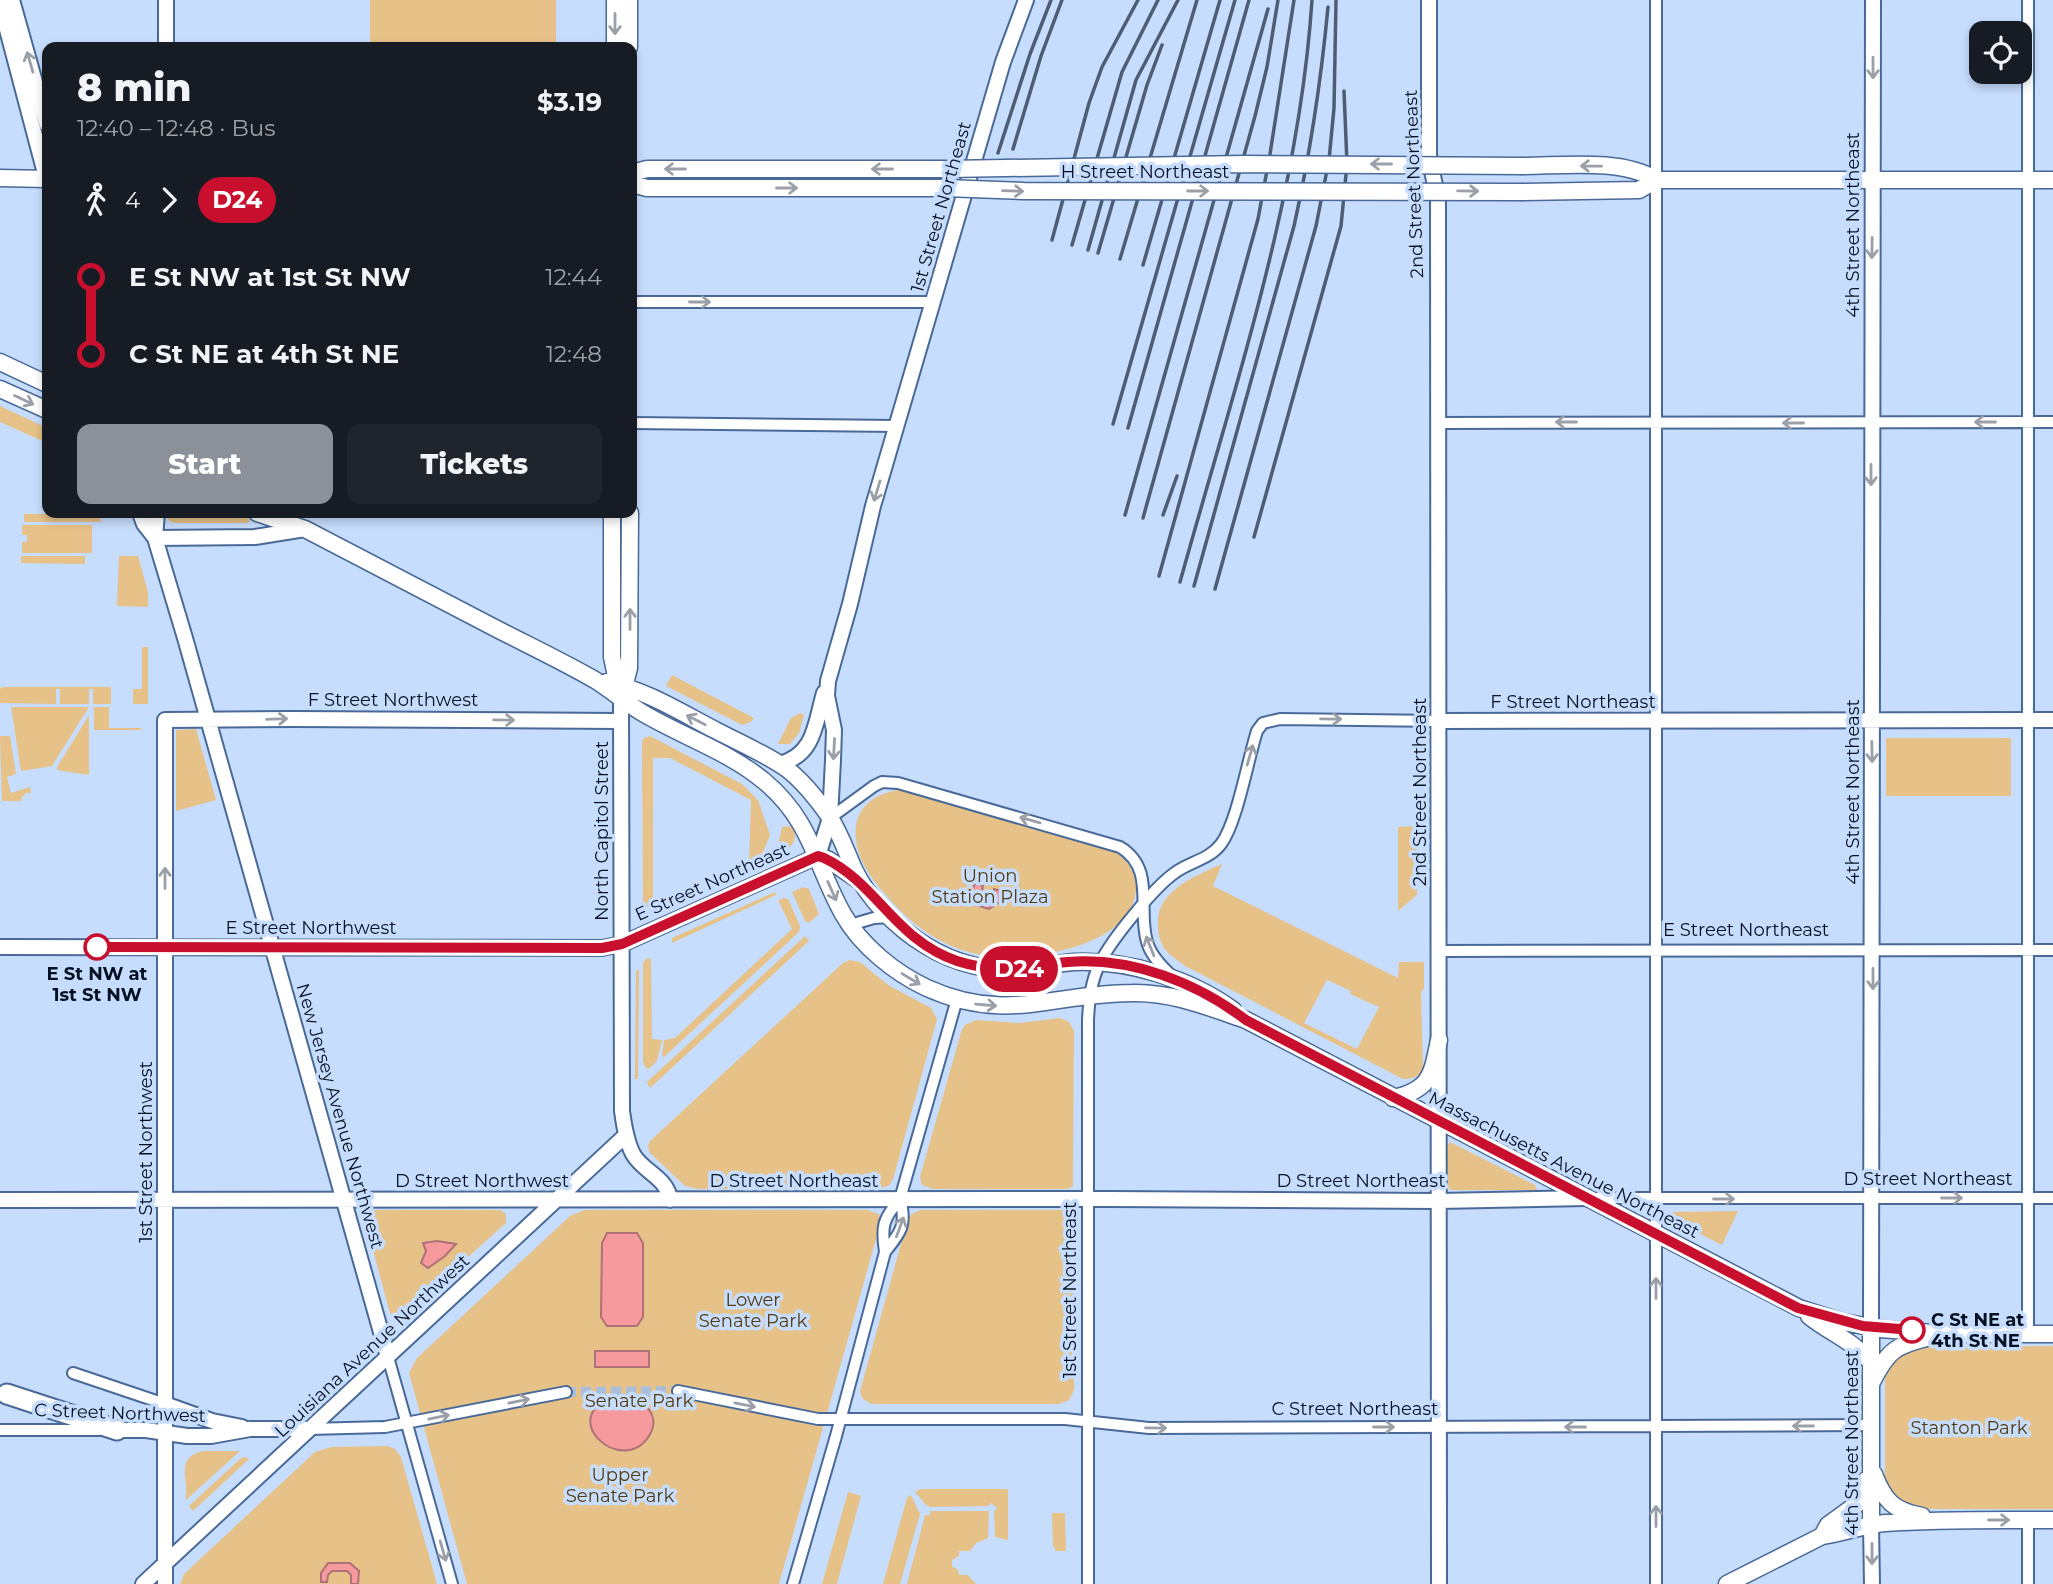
<!DOCTYPE html>
<html lang="en">
<head>
<meta charset="utf-8">
<style>
  body { margin:0; font-family:Montserrat,sans-serif; background:#20242c; color:#f1f3f6; height:100vh; display:flex; flex-direction:column; font-size:26px; white-space:nowrap }
  * { box-sizing:border-box; margin:0 }
  p { font-size:23px; color:#9ea1a6 }
  .icon { flex:none; width:38px; height:38px; fill:none; stroke:currentColor; stroke-width:2; stroke-linecap:round; stroke-linejoin:round }
  .map { position:relative; flex:1; overflow:hidden }
  .panel { position:absolute; left:42px; top:42px; width:595px; height:476px; display:flex; flex-direction:column; background:#171b24; border-radius:14px; box-shadow:0 4px 10px #0003 }
  .panel>* { flex:none }
  .badge { padding:0 14px; border-radius:23px; font-size:24px; line-height:46px }
  .controls { position:absolute; left:1969px; top:21px; display:grid; gap:14px }
  .controls a { display:grid; place-items:center; width:63px; height:63px; border-radius:14px; background:#171b24; box-shadow:0 4px 10px #0003; font-size:35px }
  .map>.badge { position:absolute; translate:-50% -50%; box-shadow:0 0 0 4px #fff }
  .legs { display:flex; align-items:center; gap:10px; height:77px; padding:0 35px; font-size:23px }
  .legs p { margin-inline-start:auto }
  .overview { display:flex; align-items:center; justify-content:space-between; height:119px; padding:0 35px }
  h1 { font-size:38px; font-weight:800; line-height:52px }
  .primary-button { display:flex; gap:14px; margin-top:auto; padding:14px 35px }
  .primary-button a { flex:1; height:80px; border-radius:14px; background:#8c9099; color:#fff; font-size:28px; font-weight:800; line-height:80px; text-align:center }
  .primary-button a+a { background:#20242c; color:#f1f3f6 }
  ul { padding:0 35px; list-style:none }
  li { display:flex; align-items:center; gap:24px; height:77px; font-size:26px }
  li i { display:grid; place-items:center; width:10px; height:100%; margin:0 9px; background:currentColor }
  li i::after { content:''; width:18px; height:18px; margin:-9px; border:5px solid; border-radius:50%; background:#171b24 }
  li p { margin-inline-start:auto }
  li:first-child i { background:linear-gradient(#0000 50%,currentColor 0) }
  li:last-child i { background:linear-gradient(currentColor 50%,#0000 0) }
  .map>svg:first-child { display:block }
</style>
</head>
<body>
<div class="map">
<svg width="2053" height="1584" viewBox="0 0 2053 1584">
  <rect width="100%" height="100%" fill="#c7ddfd"/>
  <!-- green -->
  <path fill="#e6c188" fill-rule="evenodd" d="M370 0H556V47H370Z
    M0 406 47 428V443L0 422Z
    M166 513H239L250 520 248 523H174L168 520Z
    M24 514H99L101 522H24Z
    M22 525H92V553H22V542H27V535H22Z
    M21 556H85V564L21 563Z
    M119 556H138L148 592V607L117 606Z
    M142 647H148V704H133V689H142Z
    M672 675 754 718 751 722 742 725 666 686Z
    M3 687H111V704H93V689H89V704H60V689H56V704L0 703V689Z
    M11 707H89L52 766 21 771Z
    M94 707H109V728H141V730H94Z
    M800 713 804 715 799 733 790 744H778L791 718Z
    M89 715V775L57 770V767Z
    M196 729 216 800 176 811V730Z
    M0 736H10L16 774 7 777 11 793 30 787 31 793H25V796H22L21 801H2Z
    M650 736 742 784 758 800 770 835 762 855 749 865 751 800 670 758H653V906L645 908 643 905 642 741 644 738Z
    M1886 738H2011V796H1886Z
    M898 790 910 791 1110 849C1125 857 1135 869 1136 886 1137 950 1017 965 972 953 941 945 914 926 893 903 877 885 858 864 856 839 852 811 872 794 898 790Z
    M792 826C799 838 793 846 783 853L779 841 782 827Z
    M1418 826 1417 895 1398 911V827Z
    M1222 864 1213 886 1398 978 1399 962H1424V988L1421 993 1423 1068C1420 1077 1412 1079 1403 1079L1185 966C1178 960 1169 955 1164 948 1160 941 1158 934 1158 926 1155 891 1195 876 1222 864ZM1327 980 1351 991 1350 994 1379 1007 1357 1049 1304 1023Z
    M803 887 809 889 819 914 809 923 805 921 792 892Z
    M775 892 776 895 672 943V938Z
    M785 898 788 899 800 926 799 932 664 1057 662 1056 664 1040 675 1038 792 929 778 900Z
    M805 936 809 941 650 1088 647 1082Z
    M647 958 651 959 652 1039 662 1040 657 1061 649 1069 646 1068 643 1062V963Z
    M850 960 860 962 888 985 931 1008 937 1019 894 1176 890 1185 878 1189H698L685 1186 650 1153 648 1146 650 1141 843 963Z
    M636 970H639L638 1079H635Z
    M1060 1018 1069 1022 1074 1031 1073 1186 1068 1189H933L922 1185 920 1177 962 1029 965 1025 976 1020 1019 1023Z
    M1450 1142 1535 1185 1537 1190H1450L1447 1185V1146Z
    M373 1210H500L506 1214V1223L399 1319 393 1318 390 1313 365 1221V1214Z
    M584 1210H867L879 1214 880 1225 779 1584H467L409 1373 417 1358 570 1216Z
    M920 1210H1068L1073 1213 1074 1390 1069 1400 1059 1404H871L862 1398 860 1391 908 1219 912 1214Z
    M1738 1211 1722 1245 1671 1219 1672 1212Z
    M2053 1346V1509H1919C1900 1505 1889 1495 1885 1476V1377C1891 1359 1899 1353 1917 1347Z
    M388 1446 395 1449 401 1457 437 1584H180L184 1574 315 1452 331 1447Z
    M204 1451H240L185 1501C191 1483 172 1457 204 1451Z
    M246 1457 249 1459 193 1511 189 1506 241 1458Z
    M920 1489H1008V1540L995 1537 994 1511 997 1508 991 1503 988 1506 930 1507 926 1505 915 1492Z
    M848 1492 861 1496 837 1584H822Z
    M911 1495 920 1514 900 1584H883L907 1498Z
    M930 1511H989L988 1538 976 1543 970 1551H959V1556L952 1560V1566L958 1570 959 1575H968L976 1584H907L925 1515H930Z
    M1052 1513H1065L1066 1551H1055V1547H1053Z"/>
  <!-- water -->
  <path fill="#f79a9d" stroke="#ae7178" stroke-width="2" d="M975 883 983 886 982 890 985 891 986 895 988 892 993 893 994 889 1001 891 1000 902 989 909 976 905 971 894Z
    M607 1233H637L643 1243V1317L637 1326H607L601 1317 602 1243Z
    M437 1241 456 1244 445 1256 428 1268 421 1263 426 1251 423 1243Z
    M595 1351H649V1367H595Z
    M615 1396C637 1394 664 1412 649 1436 622 1478 554 1417 615 1396Z
    M328 1563H350L359 1571 358 1584H351V1575L347 1571H332L328 1575 327 1582H321V1573Z"/>
  <g fill="none" stroke-linecap="round" stroke-linejoin="round">
    <!-- street-tunnel -->
    <path stroke="#aabedc" stroke-width="10" stroke-dasharray="10 5" stroke-linecap="butt" d="M566 1392 678 1391"/>
    <!-- street casing -->
    <g stroke="#496998" stroke-width="14">
      <path id="street" d="M632 302H933
        M632 423 897 426
        M1439 423 2053 422
        M830 818 874 786 882 782 898 783 1120 847C1156 869 1137 908 1147 942 1151 956 1162 967 1172 976
        M850 925 874 918 891 917
        M1439 951 2053 950
        M1593 1198H2053
        M885 1252C881 1226 883 1219 900 1199L957 999
        M2028 1334V0
        M388 1357 452 1584
        M73 1373 165 1404
        M678 1391 818 1419H1065L1149 1428 1871 1425
        M309 1429 385 1427 566 1392
        M0 1430H99
        M793 1584 836 1436 885 1252C901 1232 907 1225 900 1199
        M1088 1584V1020C1089 1000 1091 981 1100 963 1111 940 1155 886 1176 872 1190 862 1210 859 1221 844 1237 823 1248 759 1257 731L1263 723 1280 719 1440 721
        M1656 1584V0
        M2028 1584V1520"/>
    </g>
    <!-- secondary casing -->
    <g stroke="#496998" stroke-width="18">
      <path id="secondary" d="M12 0 47 125
        M1429 0V155L1438 201 1439 1584
        M0 3 47 181
        M166 47V0
        M140 513 144 524 155 538 185 638 388 1357
        M155 538 255 537 305 529
        M155 538 157 513
        M621 697 622 1111C624 1125 626 1141 633 1154 643 1172 668 1178 670 1200
        M1440 721 2053 720
        M779 764C815 755 815 724 824 693
        M0 947 602 948 622 944 818 856 830 818 833 760 834 730 827 696 828 681 850 604 873 506 1003 62 1026 0
        M0 1200 1110 1199 1439 1201 1587 1198
        M1871 1328 1873 0
        M165 1404 212 1421 242 1427
        M117 1430H146L187 1436H211L250 1429H309
        M1871 1525 1872 1584
        M143 1584 626 1135
        M165 1584V720L294 719 621 721"/>
    </g>
    <!-- primary casing -->
    <g stroke="#496998" stroke-width="19">
      <path id="primary" d="M629 0V47
        M615 47V0
        M1523 166C1562 166 1622 158 1656 180
        M632 173 647 169H950
        M0 178 47 179
        M632 184 647 188H945
        M1523 192 1639 190 1656 180H2053
        M0 362 47 384
        M0 389 47 410
        M257 513 305 529C368 562 431 595 495 628 528 645 562 661 595 680 611 690 625 702 641 712 681 736 728 751 764 781 812 821 815 864 843 914 861 946 895 973 927 988 1007 1024 1053 993 1132 993 1172 992 1208 1007 1246 1020L1799 1308 1843 1322 1880 1329 1947 1334H2053
        M612 513V657L619 691
        M607 682C646 690 682 713 717 731 740 743 766 754 787 769 804 782 817 799 829 816 840 833 846 851 854 869 868 899 897 928 925 945 955 964 992 973 1027 969 1042 967 1058 963 1074 962 1128 960 1189 978 1233 1010
        M622 695 629 668 630 513
        M818 856 829 860 858 880
        M1393 1098C1431 1090 1432 1074 1439 1040
        M1809 1316C1830 1333 1852 1340 1871 1362
        M1871 1328V1525
        M1872 1382C1888 1350 1896 1345 1931 1337
        M1874 1474C1884 1501 1894 1511 1922 1516
        M1822 1536 1828 1525 1857 1504 1866 1480
        M1727 1584 1822 1536C1843 1533 1863 1525 1885 1523 1941 1519 1997 1520 2053 1520"/>
    </g>
    <!-- highway casing -->
    <g stroke="#496998" stroke-width="23">
      <path id="highway" d="M7 1394 117 1430"/>
    </g>
    <!-- street -->
    <use href="#street" stroke="#fff" stroke-width="10"/>
    <!-- secondary -->
    <use href="#secondary" stroke="#fff" stroke-width="14"/>
    <!-- primary -->
    <use href="#primary" stroke="#fff" stroke-width="16"/>
    <!-- highway -->
    <use href="#highway" stroke="#fff" stroke-width="19"/>
    <!-- rail -->
    <path stroke="#4d5d74" stroke-width="3.5" d="M1013 149 1041 56 1062 0
      M998 153 1030 54 1051 0
      M1052 240 1089 103 1102 67 1138 0
      M1072 245 1122 72 1158 0
      M1088 250 1136 80 1178 0
      M1098 253 1147 85 1162 45
      M1120 259 1197 0
      M1143 265 1220 0
      M1113 424 1235 0
      M1128 428 1249 0
      M1125 515 1268 9
      M1163 515 1177 476
      M1143 518 1255 116 1267 67 1278 0
      M1254 537 1341 226 1347 164 1344 91
      M1159 576 1258 219 1270 154 1294 0
      M1180 582C1233 391 1299 199 1312 0
      M1194 586 1294 226C1310 154 1321 81 1328 7
      M1215 589 1316 226 1329 160 1334 108 1336 0"/>
    <!-- primary-bridge casing -->
    <g stroke="#496998" stroke-width="19" stroke-linecap="butt">
      <path id="primary-bridge" d="M950 169 1244 164 1523 166
        M945 188 1024 191 1523 192"/>
    </g>
    <!-- primary-bridge -->
    <use href="#primary-bridge" stroke="#fff" stroke-width="16"/>
  </g>
  <!-- one-way arrows -->
  <defs><path id="oneway-shaft" d="M-6 0H5M1.5-3L5.5 0L1.5 3" fill="none" stroke-width="1.6" stroke-linecap="round" stroke-linejoin="round" transform="scale(1.75)"/></defs>
  <g stroke="#9b9fa7">
    <use href="#oneway-shaft" transform="translate(615 24) rotate(90)"/>
    <use href="#oneway-shaft" transform="translate(30 62) rotate(-106)"/>
    <use href="#oneway-shaft" transform="translate(1873 68) rotate(90)"/>
    <use href="#oneway-shaft" transform="translate(1381 164) rotate(180)"/>
    <use href="#oneway-shaft" transform="translate(1591 166) rotate(-179)"/>
    <use href="#oneway-shaft" transform="translate(675 169) rotate(180)"/>
    <use href="#oneway-shaft" transform="translate(882 169) rotate(180)"/>
    <use href="#oneway-shaft" transform="translate(787 188)"/>
    <use href="#oneway-shaft" transform="translate(1013 191) rotate(2)"/>
    <use href="#oneway-shaft" transform="translate(1198 191)"/>
    <use href="#oneway-shaft" transform="translate(1468 191) rotate(1)"/>
    <use href="#oneway-shaft" transform="translate(1872 248) rotate(91)"/>
    <use href="#oneway-shaft" transform="translate(700 302)"/>
    <use href="#oneway-shaft" transform="translate(24 400) rotate(25)"/>
    <use href="#oneway-shaft" transform="translate(1566 422) rotate(180)"/>
    <use href="#oneway-shaft" transform="translate(1985 422) rotate(180)"/>
    <use href="#oneway-shaft" transform="translate(1793 423) rotate(-180)"/>
    <use href="#oneway-shaft" transform="translate(1871 475) rotate(90)"/>
    <use href="#oneway-shaft" transform="translate(877 491) rotate(107)"/>
    <use href="#oneway-shaft" transform="translate(630 619) rotate(-90)"/>
    <use href="#oneway-shaft" transform="translate(277 719) rotate(-2)"/>
    <use href="#oneway-shaft" transform="translate(1331 719) rotate(1)"/>
    <use href="#oneway-shaft" transform="translate(504 720) rotate(1)"/>
    <use href="#oneway-shaft" transform="translate(696 720) rotate(-153)"/>
    <use href="#oneway-shaft" transform="translate(834 749) rotate(93)"/>
    <use href="#oneway-shaft" transform="translate(1872 752) rotate(89)"/>
    <use href="#oneway-shaft" transform="translate(1250 755) rotate(-74)"/>
    <use href="#oneway-shaft" transform="translate(1030 820) rotate(-164)"/>
    <use href="#oneway-shaft" transform="translate(165 878) rotate(-90)"/>
    <use href="#oneway-shaft" transform="translate(832 891) rotate(66)"/>
    <use href="#oneway-shaft" transform="translate(1150 946) rotate(-112)"/>
    <use href="#oneway-shaft" transform="translate(911 979) rotate(31)"/>
    <use href="#oneway-shaft" transform="translate(1873 979) rotate(90)"/>
    <use href="#oneway-shaft" transform="translate(986 1005) rotate(5)"/>
    <use href="#oneway-shaft" transform="translate(1952 1198)"/>
    <use href="#oneway-shaft" transform="translate(1724 1199)"/>
    <use href="#oneway-shaft" transform="translate(900 1227) rotate(-70)"/>
    <use href="#oneway-shaft" transform="translate(1656 1288) rotate(-90)"/>
    <use href="#oneway-shaft" transform="translate(519 1401) rotate(-11)"/>
    <use href="#oneway-shaft" transform="translate(745 1405) rotate(11)"/>
    <use href="#oneway-shaft" transform="translate(439 1417) rotate(-12)"/>
    <use href="#oneway-shaft" transform="translate(1803 1426) rotate(180)"/>
    <use href="#oneway-shaft" transform="translate(1384 1427)"/>
    <use href="#oneway-shaft" transform="translate(1575 1427) rotate(180)"/>
    <use href="#oneway-shaft" transform="translate(1156 1428) rotate(1)"/>
    <use href="#oneway-shaft" transform="translate(1656 1516) rotate(-90)"/>
    <use href="#oneway-shaft" transform="translate(1999 1520)"/>
    <use href="#oneway-shaft" transform="translate(443 1551) rotate(74)"/>
    <use href="#oneway-shaft" transform="translate(1872 1554) rotate(90)"/>
  </g>
  <g fill="none" stroke-linecap="round" stroke-linejoin="round">
    <!-- line-1 casing -->
    <g stroke="#fff" stroke-width="16">
      <path id="line-1" d="M97 947 602 948 622 944 818 856 824 858C877 883 895 940 957 961 1001 975 1025 965 1068 962 1131 957 1196 982 1246 1020L1798 1308 1863 1326 1912 1330"/>
    </g>
    <!-- line-1 -->
    <use href="#line-1" stroke="#c8102e" stroke-width="10"/>
  </g>
  <!-- markers -->
  <g fill="#fff" stroke="#c8102e" stroke-width="3.5">
    <circle cx="97" cy="947" r="12"/>
    <circle cx="1912" cy="1330" r="12"/>
  </g>
  <g text-anchor="middle" stroke-width="7" stroke-linejoin="round" paint-order="stroke">
    <!-- street labels -->
    <g font-size="18" fill="#051022" stroke="#c7ddfd">
      <text x="1145" y="178">H Street Northeast</text>
      <text transform="translate(1414 184) rotate(-92)" y="6">2nd Street Northeast</text>
      <text transform="translate(941 207) rotate(-74)" y="6">1st Street Northeast</text>
      <text transform="translate(1853 225) rotate(-90)" y="6">4th Street Northeast</text>
      <text x="393" y="706">F Street Northwest</text>
      <text x="1573" y="708">F Street Northeast</text>
      <text transform="translate(1420 792) rotate(-90)" y="6">2nd Street Northeast</text>
      <text transform="translate(1853 792) rotate(-90)" y="6">4th Street Northeast</text>
      <text transform="translate(602 831) rotate(-90)" y="6">North Capitol Street</text>
      <text transform="translate(712 882) rotate(-24)" y="6">E Street Northeast</text>
      <text x="311" y="934">E Street Northwest</text>
      <text x="1746" y="936">E Street Northeast</text>
      <text transform="translate(340 1116) rotate(74)" y="6">New Jersey Avenue Northwest</text>
      <text transform="translate(146 1152) rotate(-90)" y="6">1st Street Northwest</text>
      <text transform="translate(1564 1165) rotate(27)" y="6">Massachusetts Avenue Northeast</text>
      <text x="1928" y="1185">D Street Northeast</text>
      <text x="482" y="1187">D Street Northwest</text>
      <text x="794" y="1187">D Street Northeast</text>
      <text x="1361" y="1187">D Street Northeast</text>
      <text transform="translate(1070 1290) rotate(-90)" y="6">1st Street Northeast</text>
      <text transform="translate(372 1346) rotate(-43)" y="6">Louisiana Avenue Northwest</text>
      <text x="1355" y="1415">C Street Northeast</text>
      <text transform="translate(120 1413) rotate(2)" y="6">C Street Northwest</text>
      <text transform="translate(1852 1443) rotate(-90)" y="6">4th Street Northeast</text>
    </g>
    <!-- park labels -->
    <g font-size="18" fill="#533a0e" stroke="#c7ddfd">
      <text x="990" y="882">Union<tspan x="990" dy="21">Station Plaza</tspan></text>
      <text x="753" y="1306">Lower<tspan x="753" dy="21">Senate Park</tspan></text>
      <text x="639" y="1407">Senate Park</text>
      <text x="1969" y="1434">Stanton Park</text>
      <text x="620" y="1481">Upper<tspan x="620" dy="21">Senate Park</tspan></text>
    </g>
    <!-- stop labels -->
    <g font-size="18" font-weight="bold" fill="#051022" stroke="#c7ddfd">
      <text x="97" y="980">E St NW at<tspan x="97" dy="21">1st St NW</tspan></text>
      <text x="1931" y="1326" text-anchor="start">C St NE at<tspan x="1931" dy="21">4th St NE</tspan></text>
    </g>
  </g>
</svg>
<div class="controls">
<a><svg class="icon" aria-label="locate" viewBox="0 0 24 24"><circle cx="12" cy="12" r="6"/><path d="M12 2v4M12 18v4M2 12h4M18 12h4"/></svg></a>
</div>
<b class="badge" style="left:1019px;top:969px;background:#c8102e;color:#fff">D24</b>
<section class="panel">
<div class="overview"><div><h1>8 min</h1><p>12:40 – 12:48 · Bus</p></div><b>$3.19</b></div>
<div class="legs"><svg class="icon" aria-label="walk" viewBox="0 0 24 24"><circle cx="13" cy="4" r="2"/><path d="M13 8l-2 6 4 7M11 14l-3 7M7 12l3-4h3l4 4"/></svg>4<svg class="icon" aria-label="forward" viewBox="0 0 24 24"><path d="M9 5l7 7-7 7"/></svg><b class="badge" style="background:#c8102e;color:#fff">D24</b></div>
<ul>
<li><i style="color:#c8102e"></i><b>E St NW at 1st St NW</b><p>12:44</p></li>
<li><i style="color:#c8102e"></i><b>C St NE at 4th St NE</b><p>12:48</p></li>
</ul>
<div class="primary-button"><a>Start</a><a>Tickets</a></div>
</section>
</div>
</body>
</html>
